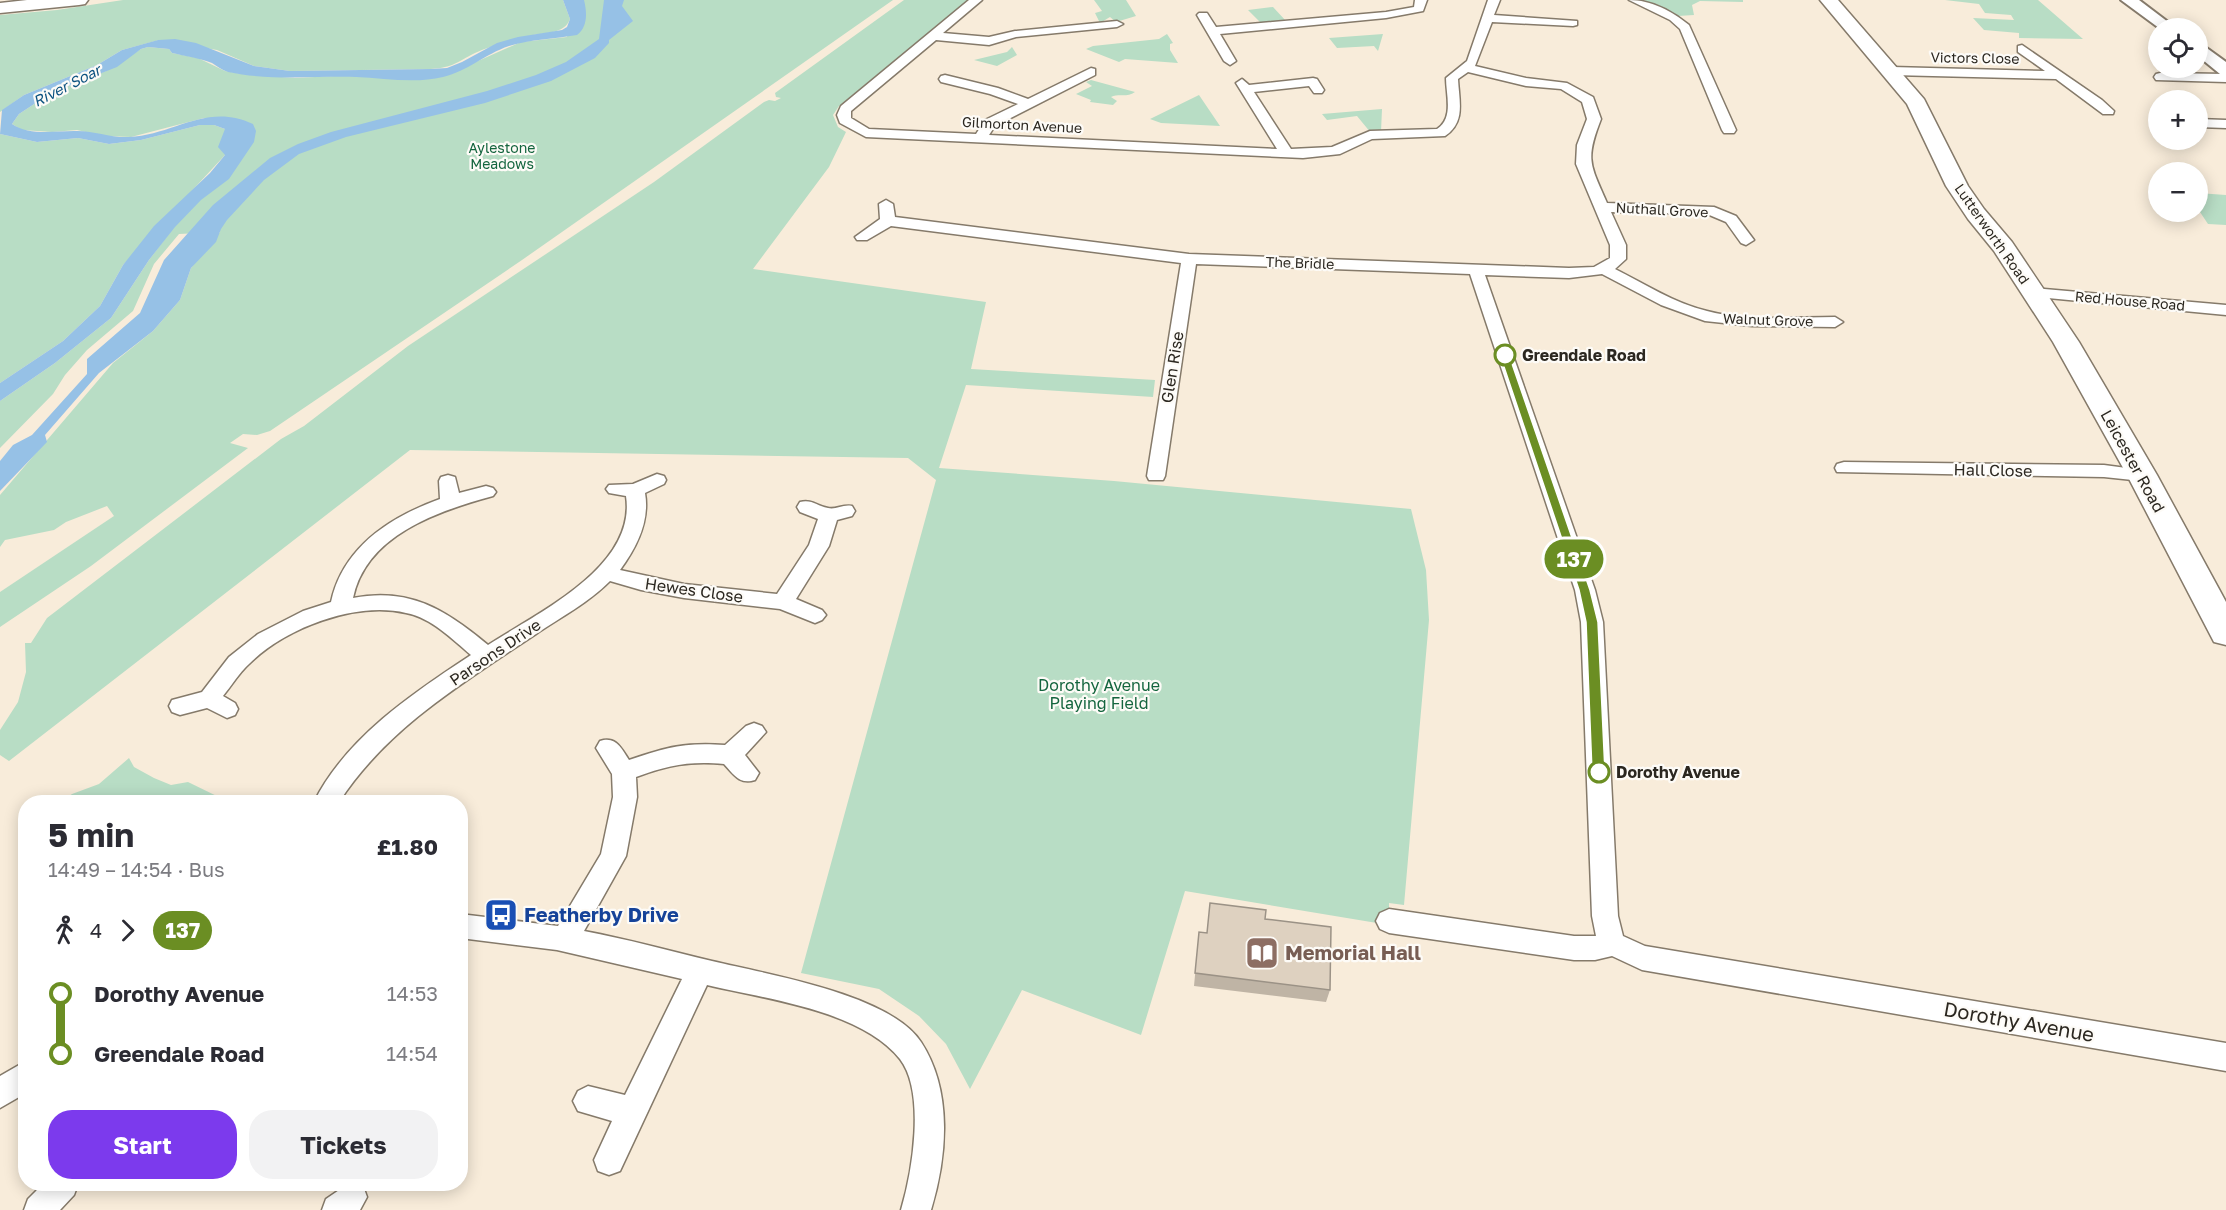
<!DOCTYPE html>
<html lang="en">
<head>
<meta charset="utf-8">
<style>
  body { margin:0; font-family:"Golos Text",sans-serif; background:#f2f2f3; color:#2b2b33; height:100vh; display:flex; flex-direction:column; font-size:22px; white-space:nowrap }
  * { box-sizing:border-box; margin:0 }
  p { font-size:20px; color:#7c7c81 }
  .icon { flex:none; width:33px; height:33px; fill:none; stroke:currentColor; stroke-width:2; stroke-linecap:round; stroke-linejoin:round }
  .map { position:relative; flex:1; overflow:hidden }
  .details { position:absolute; left:18px; top:795px; width:450px; height:396px; display:flex; flex-direction:column; background:#fff; border-radius:24px; box-shadow:0 3px 15px #0003 }
  .details>* { flex:none }
  .badge { padding:0 12px; border-radius:20px; font-size:21px; line-height:39px }
  .buttons { position:absolute; left:2148px; top:18px; display:grid; gap:12px }
  .buttons a { display:grid; place-items:center; width:60px; height:60px; border-radius:50%; background:#fff; box-shadow:0 3px 15px #0003; font-size:30px }
  .map>.badge { position:absolute; translate:-50% -50%; box-shadow:0 0 0 3px #fff }
  .legs { display:flex; align-items:center; gap:9px; height:66px; padding:0 30px; font-size:20px }
  .legs p { margin-inline-start:auto }
  .headline { display:flex; align-items:center; justify-content:space-between; height:102px; padding:0 30px }
  h1 { font-size:33px; font-weight:700; line-height:45px }
  .primary-button { display:flex; gap:12px; margin-top:auto; padding:12px 30px }
  .primary-button a { flex:1; height:69px; border-radius:24px; background:#7c3aed; color:#fff; font-size:24px; font-weight:700; line-height:69px; text-align:center }
  .primary-button a+a { background:#f2f2f3; color:#2b2b33 }
  ul { padding:0 30px; list-style:none }
  li { display:flex; align-items:center; gap:21px; height:60px; font-size:22px }
  li i { display:grid; place-items:center; width:9px; height:100%; margin:0 8px; background:currentColor }
  li i::after { content:''; width:15px; height:15px; margin:-8px; border:4px solid; border-radius:50%; background:#fff }
  li p { margin-inline-start:auto }
  li:first-child i { background:linear-gradient(#0000 50%,currentColor 0) }
  li:last-child i { background:linear-gradient(currentColor 50%,#0000 0) }
  .map>svg:first-child { display:block }
</style>
</head>
<body>
<div class="map">
<svg width="2226" height="1210" viewBox="0 0 2226 1210">
  <rect width="100%" height="100%" fill="#f8ecda"/>
  <!-- green -->
  <path fill="#b8ddc5" d="M123 0H563L570 19C564 35 544 32 529 36 512 42 491 45 475 53 455 63 454 67 431 69L290 71 254 66 217 50 159 40 122 50 97 65 24 95 0 112V15L57 10Z
    M579 0H893L522 260 270 431 257 435 243 434 230 443 248 448 91 566 0 627V592L114 516 107 506 66 522 54 530 5 540 0 547V495L113 363 153 331 180 300 191 268 220 232 179 234 154 264 133 311 87 350 65 375 53 394 0 448V401L55 363 111 318 149 260 251 126 204 118 131 137 103 136 77 130 52 132 22 130 12 124 19 114 51 93 106 71 141 49 148 47 169 49 172 53 198 58 225 71 242 74 295 78 355 75 415 79 478 61 521 42 567 37Z
    M904 0H968L839 106 833 115 838 127 846 132 829 167 753 269 986 302 971 369 1155 380 1153 397 966 385 939 468 1114 481 1411 509 1426 570 1429 620 1404 905 1389 903V925L1185 891 1141 1035 1022 990 970 1089 946 1044 919 1016 879 989 801 973 936 480 908 458 410 450 9 761 0 755V730L18 702 26 672 25 643H31L47 618 281 439 304 426 408 346 654 182 764 102 769 100 775 101 781 98 776 97 775 93Z
    M1094 0H1126L1136 16 1116 22 1110 17 1100 23 1095 13 1102 11Z
    M1644 0H1743V2L1700 1 1692 5 1694 15 1678 16Z
    M1945 0H2038L2083 39 2019 38V33L1984 30 1973 18 2014 20 2011 15 1985 13 1979 4Z
    M1273 7 1286 21 1261 23 1248 10Z
    M1167 34 1173 43 1170 44V50L1178 63 1125 59 1119 62 1086 49 1093 46 1159 39Z
    M1383 34 1378 51 1374 46 1337 48 1329 38Z
    M1012 47 1017 55 997 66 974 60 1007 52Z
    M1091 80 1135 92C1127 98 1119 93 1111 97L1117 101 1113 105 1090 102 1091 100 1076 94 1092 86 1086 82Z
    M1199 95 1220 126 1161 123 1150 119Z
    M1382 109 1381 132 1371 133 1357 116 1327 120 1322 114Z
    M200 125H214L225 129V155L123 265 100 306 63 341 0 383V134L37 142 78 138 109 144 141 140Z
    M2198 193 2226 195V225L2208 224 2198 209Z
    M129 758 134 767 154 778 171 785 188 782 229 802H61L72 794 99 784Z"/>
  <!-- water -->
  <path fill="#96c1e6" d="M563 0H584C587 12 588 27 577 35 554 39 531 39 509 46 485 54 468 71 443 77 415 84 384 78 356 77 314 76 270 81 228 72 222 70 217 66 212 63 199 58 185 56 172 53L169 49 148 47 141 49 117 67 51 93 19 114 12 124C30 136 53 131 74 131 93 130 110 138 129 137 174 135 207 102 253 124L256 131 254 142 229 179 201 200 175 227 149 260 111 318 55 363 0 401V383L63 341 100 306 123 265 154 226 210 173 225 155 218 147 225 129 214 125H200L141 140 109 144 78 138 37 142 0 134 2 110 24 95 97 65 122 50 158 40 175 39 196 43 254 66 290 71 431 69 447 68 462 62 497 43 518 37 562 30 567 27 570 19Z
    M604 0H624L622 6 633 21 609 40V43L595 58 551 81 485 103 346 137 299 154 264 180 227 220 221 229 216 242 191 268 180 300 153 331 99 373 45 435 47 442 0 491V461L13 445 32 435 87 374V359L140 313 164 260 213 205 270 158 298 144 331 132 487 91 536 75 566 62 599 39Z"/>
  <g fill="none" stroke-linecap="round" stroke-linejoin="round">
    <!-- street casing -->
    <g stroke="#857a6a" stroke-width="3">
      <path id="street" d="M969 0H982L943 33 989 37 1015 31 1117 21 1123 24 1117 27 1016 37 989 45 936 40 851 111V118L869 129 976 134 985 120 1018 104 990 94 941 82 939 79 941 76 945 75 998 88 1028 99 1091 68 1095 69V75L995 126 989 135 1277 149 1236 83 1242 79 1249 85 1313 78 1317 79 1324 90 1322 93H1314L1309 86 1254 92 1291 149 1332 147 1370 131 1437 129C1454 118 1446 95 1446 78L1467 61 1488 0H1500L1494 15 1577 21V25L1573 26 1492 22 1475 66 1526 78 1567 83 1593 97 1601 119C1585 160 1590 164 1607 203L1714 207 1736 216 1754 240 1746 245 1741 243 1726 222 1707 214 1611 212 1626 245V259L1615 269C1645 284 1674 303 1707 311 1748 322 1793 317 1835 317L1843 322 1835 327 1752 326 1705 321 1661 305 1602 274 1569 278 1485 275 1595 590 1603 622 1618 916 1623 936 1645 946 2226 1043V1071L1642 970 1612 956 1595 960H1574L1389 933 1380 929 1376 921 1380 913 1389 909 1574 936H1596L1592 916 1581 622 1575 590 1470 274 1196 264 1165 476 1163 480H1149L1147 476 1181 263 891 226 867 240H857L855 237 880 219 879 204 886 200 893 204 895 217 1189 254 1569 268 1594 267 1610 258V245L1576 164 1577 145 1587 119 1582 102 1561 89 1526 86 1468 72 1458 79C1459 101 1466 122 1445 136L1372 139 1340 154 1303 158 866 137 840 123 837 115 841 106Z
        M1415 0H1427L1423 11 1386 18 1220 34 1236 61 1230 65 1224 61 1197 15 1199 13H1207L1216 27 1386 12 1414 7Z
        M1629 0C1651 0 1672 11 1689 25L1736 130 1734 133H1724L1722 130 1680 29 1670 20Z
        M2022 45 2102 100 2114 111 2113 114H2103L2056 79 1892 75 1886 71 1892 67 2045 71 2018 52V46Z
        M2160 73 2226 74V82L2156 80 2154 77 2156 74Z
        M2198 119 2226 120V128L2198 127Z
        M2033 288 2226 305V315L2027 296 2025 293 2027 290Z
        M1844 462 2104 465 2149 471 2151 475 2149 479 2142 481 2104 477 1837 472 1835 468 1837 464Z
        M657 474 664 476 666 480 664 484 645 493C650 521 637 547 620 570L684 584 777 594 809 545 818 519 800 512 797 507 800 502C812 499 817 506 828 508 836 510 843 504 852 506L855 511 852 516 837 520 829 546 796 599 822 610 826 615 822 620 815 623 780 609 684 598 641 590 610 581C588 603 561 617 536 634 464 682 387 728 339 802H314C346 738 413 693 471 655 452 639 432 618 406 613 356 601 285 628 249 664 239 673 232 685 223 696L235 703 238 709 235 715 227 718 207 708 180 715 172 712 169 706 172 700 202 692 229 657 258 634 303 611 331 602C343 547 390 517 440 499L439 481 441 477 448 475 455 477 459 493 486 486 493 488 496 492 493 496C438 511 366 535 353 598 410 587 446 610 488 645 537 613 637 567 626 496L609 493 606 489 609 485 633 484Z
        M754 723 762 726 766 732 745 755 759 773 755 780C740 785 734 775 724 764 689 761 669 765 636 777L637 797 626 856 584 931C627 939 670 951 712 961 766 974 890 994 921 1042 953 1091 947 1157 931 1210H901C912 1173 926 1093 900 1059 861 1010 765 999 707 985L620 1171 609 1175 598 1171 594 1160 612 1121 578 1111 573 1101 578 1091 588 1086 625 1095 682 979 557 950 460 938V914L558 926 601 854 613 797 612 774 596 748 600 741C616 736 621 748 629 760 666 747 686 742 725 745L746 726Z
        M26 1061V1093L0 1108V1076Z
        M43 1184H78L74 1195 60 1210H24L28 1199Z
        M348 1184 363 1186 367 1197 360 1210H322L326 1199Z"/>
    </g>
    <!-- secondary casing -->
    <g stroke="#857a6a" stroke-width="4">
      <path id="secondary" d="M2121 0H2139L2176 28H2159Z
        M2198 44 2204 46 2226 62V75L2220 74 2198 56Z"/>
    </g>
    <!-- primary casing -->
    <g stroke="#857a6a" stroke-width="3">
      <path id="primary" d="M1820 0H1838L1924 99 1968 186 1984 209 2012 242 2079 342 2157 475 2226 602V645L2214 642 2127 475 2053 342 1994 251 1968 219 1946 186 1907 104Z"/>
    </g>
    <!-- highway casing -->
    <g stroke="#857a6a" stroke-width="3">
      <path id="highway" d="M27 0H88L85 4 79 5 0 13V3Z"/>
    </g>
    <!-- street -->
    <use href="#street" fill="#fff" fill-rule="evenodd"/>
    <!-- secondary -->
    <use href="#secondary" fill="#fff" fill-rule="evenodd"/>
    <!-- primary -->
    <use href="#primary" fill="#fff" fill-rule="evenodd"/>
    <!-- highway -->
    <use href="#highway" fill="#fff" fill-rule="evenodd"/>
  </g>
  <!-- wall -->
  <path fill="#bfb4a5" d="M1265 919 1330 990 1326 1002 1194 986 1199 932 1207 933Z"/>
  <!-- building -->
  <path fill="#ded1c0" stroke="#9b9286" stroke-width="1.5" d="M1210 903 1266 910 1265 919 1331 927 1330 990 1195 973 1199 932 1207 933Z"/>
  <!-- line-1 -->
  <path fill="#6b8e23" stroke="#fff" stroke-width="1.5" d="M1501 353 1509 355 1590 590 1598 622 1605 772 1599 777 1592 772 1586 622 1579 590 1500 355Z"/>
  <!-- icons -->
  <defs>
    <g id="bus-square" transform="scale(1.725)"><rect x="-9" y="-9" width="18" height="18" rx="4" fill="#1a4fb4" stroke="#fdfbf7"/><path d="M-5-6H5V4H4V6H2V4H-2V6H-4V4H-5ZM-3.5-4V0h7V-4ZM-3.5 1.2v1.5H-2V1.2ZM2 1.2v1.5H3.5V1.2Z" fill="#fff"/></g>
    <g id="library-square" transform="scale(1.725)"><rect x="-9" y="-9" width="18" height="18" rx="4" fill="#8d6e63" stroke="#fdfbf7"/><path d="M-6-4Q-3-5.5-.7-3.5V5Q-3 3-6 4ZM6-4Q3-5.5 .7-3.5V5Q3 3 6 4Z" fill="#fff"/></g>
  </defs>
  <g fill-rule="evenodd">
    <use href="#bus-square" x="501" y="915"/>
    <use href="#library-square" x="1262" y="953"/>
  </g>
  <!-- markers -->
  <g fill="#fff" stroke="#6b8e23" stroke-width="3">
    <circle cx="1505" cy="355" r="10"/>
    <circle cx="1599" cy="772" r="10"/>
  </g>
  <g text-anchor="middle" stroke-width="4.5" stroke-linejoin="round" paint-order="stroke">
    <!-- far-street labels -->
    <g font-size="14" fill="#2b2720" stroke="#fdfbf7">
      <text transform="translate(1975 58) rotate(1)" y="5">Victors Close</text>
      <text transform="translate(1022 125) rotate(3)" y="5">Gilmorton Avenue</text>
      <text transform="translate(1662 210) rotate(3)" y="5">Nuthall Grove</text>
      <text transform="translate(1992 234) rotate(55)" y="5">Lutterworth Road</text>
      <text transform="translate(1300 263) rotate(2)" y="5">The Bridle</text>
      <text transform="translate(2130 301) rotate(5)" y="5">Red House Road</text>
      <text transform="translate(1768 320) rotate(2)" y="5">Walnut Grove</text>
    </g>
    <!-- far-park labels -->
    <g font-size="14" fill="#14653e" stroke="#fdfbf7">
      <text x="502" y="153">Aylestone<tspan x="502" dy="16">Meadows</tspan></text>
    </g>
    <!-- far-water labels -->
    <g font-size="15" font-style="italic" fill="#0d5381" stroke="#fdfbf7">
      <text transform="translate(67 86) rotate(-27)" y="5">River Soar</text>
    </g>
    <!-- stop labels -->
    <g font-size="16" font-weight="bold" fill="#2b2720" stroke="#fdfbf7" text-anchor="start">
      <text x="1522" y="361">Greendale Road</text>
      <text x="1616" y="778">Dorothy Avenue</text>
    </g>
    <!-- street labels -->
    <g font-size="16" fill="#2b2720" stroke="#fdfbf7">
      <text transform="translate(1172 367) rotate(-81)" y="6">Glen Rise</text>
      <text transform="translate(2133 461) rotate(61)" y="6">Leicester Road</text>
      <text transform="translate(1993 470) rotate(1)" y="6">Hall Close</text>
      <text transform="translate(694 590) rotate(8)" y="6">Hewes Close</text>
      <text transform="translate(495 652) rotate(-34)" y="6">Parsons Drive</text>
    </g>
    <!-- park labels -->
    <g font-size="16" fill="#14653e" stroke="#fdfbf7">
      <text x="1099" y="691">Dorothy Avenue<tspan x="1099" dy="18">Playing Field</tspan></text>
    </g>
    <!-- near-transit labels -->
    <g font-size="20" font-weight="bold" fill="#164399" stroke="#fdfbf7" text-anchor="start">
      <text x="524" y="922">Featherby Drive</text>
    </g>
    <!-- near-education labels -->
    <g font-size="20" font-weight="bold" fill="#785e54" stroke="#fdfbf7" text-anchor="start">
      <text x="1285" y="960">Memorial Hall</text>
    </g>
    <!-- near-street labels -->
    <g font-size="20" fill="#2b2720" stroke="#fdfbf7">
      <text transform="translate(2019 1022) rotate(10)" y="7">Dorothy Avenue</text>
    </g>
  </g>
</svg>
<div class="buttons">
<a><svg class="icon" aria-label="locate" viewBox="0 0 24 24"><circle cx="12" cy="12" r="6"/><path d="M12 2v4M12 18v4M2 12h4M18 12h4"/></svg></a>
<a>+</a>
<a>−</a>
</div>
<b class="badge" style="left:1574px;top:559px;background:#6b8e23;color:#fff">137</b>
<section class="details">
<div class="headline"><div><h1>5 min</h1><p>14:49 – 14:54 · Bus</p></div><b>£1.80</b></div>
<div class="legs"><svg class="icon" aria-label="walk" viewBox="0 0 24 24"><circle cx="13" cy="4" r="2"/><path d="M13 8l-2 6 4 7M11 14l-3 7M7 12l3-4h3l4 4"/></svg>4<svg class="icon" aria-label="forward" viewBox="0 0 24 24"><path d="M9 5l7 7-7 7"/></svg><b class="badge" style="background:#6b8e23;color:#fff">137</b></div>
<ul>
<li><i style="color:#6b8e23"></i><b>Dorothy Avenue</b><p>14:53</p></li>
<li><i style="color:#6b8e23"></i><b>Greendale Road</b><p>14:54</p></li>
</ul>
<div class="primary-button"><a>Start</a><a>Tickets</a></div>
</section>
</div>
</body>
</html>
